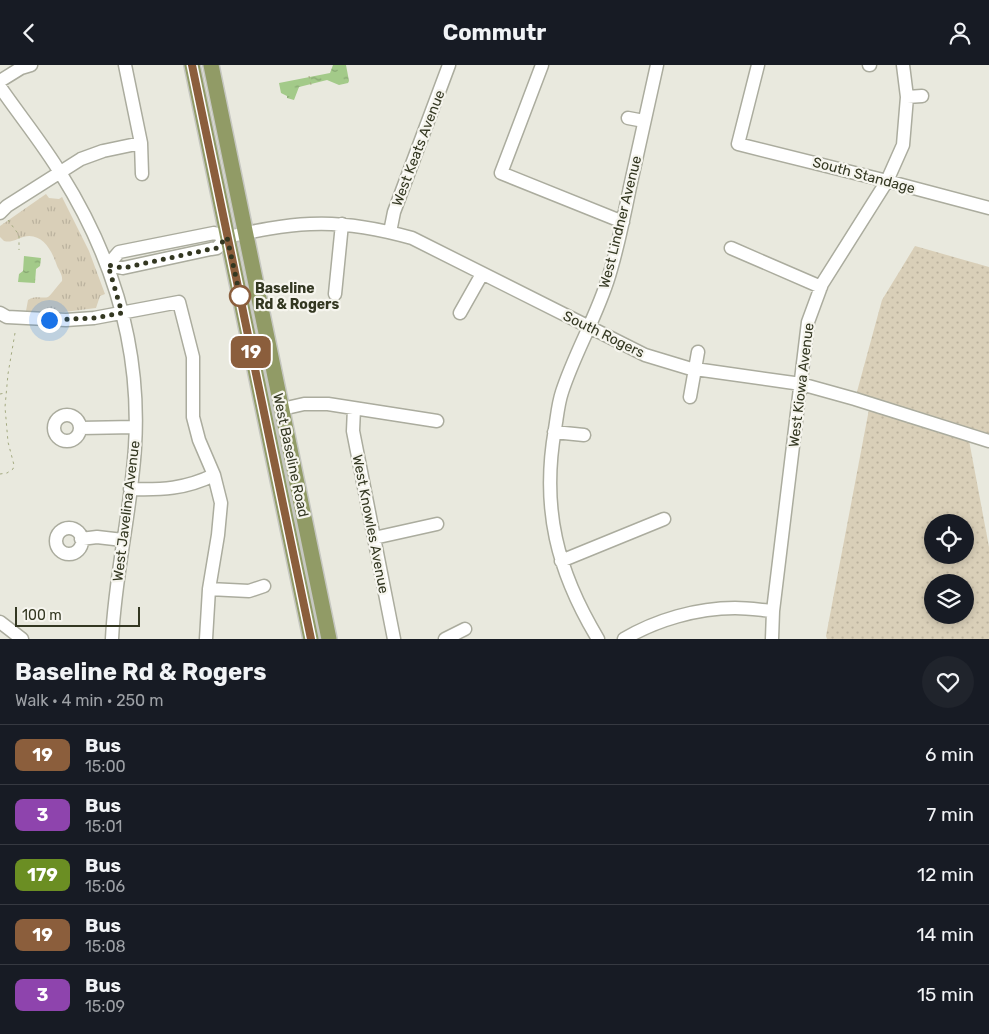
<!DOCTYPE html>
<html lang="en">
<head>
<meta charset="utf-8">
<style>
  body { margin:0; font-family:Rubik,sans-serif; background:#20242c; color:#f1f3f6; height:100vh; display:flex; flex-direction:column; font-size:19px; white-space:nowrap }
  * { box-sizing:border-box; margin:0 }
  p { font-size:16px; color:#9ea1a6 }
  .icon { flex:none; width:28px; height:28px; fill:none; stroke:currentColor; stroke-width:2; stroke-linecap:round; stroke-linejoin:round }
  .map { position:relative; height:574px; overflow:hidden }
  .side { display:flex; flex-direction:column; background:#171b24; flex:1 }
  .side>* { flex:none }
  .badge { padding:0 10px; border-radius:8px; font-size:18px; line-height:32px }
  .fabs { position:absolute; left:924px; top:449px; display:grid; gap:10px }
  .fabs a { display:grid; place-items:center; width:50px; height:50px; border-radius:50%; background:#171b24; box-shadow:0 2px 8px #0003; font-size:25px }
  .scale { position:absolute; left:15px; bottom:12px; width:125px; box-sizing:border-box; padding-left:5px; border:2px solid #333721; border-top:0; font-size:14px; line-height:18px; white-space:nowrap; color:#333721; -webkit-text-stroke:4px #f6f5ee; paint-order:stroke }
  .you { position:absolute; width:25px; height:25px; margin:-12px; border:4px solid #fff; border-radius:50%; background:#1a73e8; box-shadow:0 0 0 8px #1a73e833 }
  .map>.badge { position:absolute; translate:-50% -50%; box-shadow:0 0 0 2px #fff }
  .round { display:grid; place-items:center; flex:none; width:52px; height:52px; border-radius:26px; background:#20242c }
  .overview { display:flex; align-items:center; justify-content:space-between; height:85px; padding:0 15px }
  h1 { font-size:24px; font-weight:700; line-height:38px }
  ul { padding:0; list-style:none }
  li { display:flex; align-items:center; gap:15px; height:60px; padding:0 15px; border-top:1px solid #363941 }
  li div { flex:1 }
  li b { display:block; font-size:19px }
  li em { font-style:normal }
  li .badge { min-width:55px; font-weight:700; text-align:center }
  header { display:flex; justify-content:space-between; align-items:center; height:65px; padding:0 15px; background:#171b24; font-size:22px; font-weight:700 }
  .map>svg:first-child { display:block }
</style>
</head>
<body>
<header><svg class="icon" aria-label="back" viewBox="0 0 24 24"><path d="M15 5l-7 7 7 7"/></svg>Commutr<svg class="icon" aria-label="person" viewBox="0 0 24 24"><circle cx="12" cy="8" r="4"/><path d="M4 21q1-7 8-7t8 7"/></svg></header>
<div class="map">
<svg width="989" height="574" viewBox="0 0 989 574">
  <defs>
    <pattern id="grass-dots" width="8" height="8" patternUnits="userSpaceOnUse" patternTransform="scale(1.25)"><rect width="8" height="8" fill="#d9cfb8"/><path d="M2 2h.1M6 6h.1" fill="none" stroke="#bbb29e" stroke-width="1.8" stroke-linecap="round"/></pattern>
    <pattern id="park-tufts" width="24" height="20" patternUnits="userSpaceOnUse" patternTransform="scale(1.25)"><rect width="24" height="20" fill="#d9cfb8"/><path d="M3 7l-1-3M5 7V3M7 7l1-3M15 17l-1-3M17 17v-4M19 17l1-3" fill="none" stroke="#bbb29e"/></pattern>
    <pattern id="water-ripples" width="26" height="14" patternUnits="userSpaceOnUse" patternTransform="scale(1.25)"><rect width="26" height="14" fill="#a3ca89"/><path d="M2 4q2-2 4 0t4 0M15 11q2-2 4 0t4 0" fill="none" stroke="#85a570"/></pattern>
  </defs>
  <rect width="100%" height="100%" fill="#e9e9de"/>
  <!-- grass -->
  <path fill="url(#grass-dots)" fill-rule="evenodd" d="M915 181 989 202V376L968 370 989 482V574H827L826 571 870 339 855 334 882 235ZM932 458H965V490H932ZM932 518H965V550H932Z"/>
  <!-- park -->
  <path fill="url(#park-tufts)" d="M46 129 49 133 59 134 62 132 89 186 105 229 100 231 96 243 64 247 26 246 28 235C36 230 43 234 48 232 52 229 57 221 62 216 63 209 58 205 56 198 51 184 41 167 23 172 16 174 12 178 4 176L0 172V161Z"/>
  <!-- water -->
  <path fill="url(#water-ripples)" d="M333 0H346L349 16 348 18 339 20 327 15 299 22 294 35 287 33V31L281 28 279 18 330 8Z
    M24 191 41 193 40 201 36 204 35 218 18 217 19 209 23 206Z"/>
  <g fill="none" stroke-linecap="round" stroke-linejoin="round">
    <!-- minor casing -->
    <g stroke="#abac9e" stroke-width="15">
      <path id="minor" d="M125 0 141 78 142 109
        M542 0 501 108 623 157
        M758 0 738 79 887 116 989 143
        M869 0H870
        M0 16 21 3 31 0
        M0 22C20 51 43 79 61 109 113 192 141 284 135 382 131 447 115 509 112 574
        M907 32 922 31
        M628 53 644 56
        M0 148 7 141 81 94 103 86 141 78
        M390 167 394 147 449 0
        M227 172 217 183 211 184 123 203 108 200 119 187 214 168 227 172C255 166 283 160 310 159 345 157 380 164 412 173L645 290 688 303 801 319 855 334 989 376
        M731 183 821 222
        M335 229 342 159
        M0 248 7 252 66 255 94 253 179 237 193 292V352L199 375 214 410 221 438 218 470 209 524 206 574
        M460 248 482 209
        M690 332 698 287
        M354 343 353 366 394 574
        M282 344 304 339H328L437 356
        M54 363a13 13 0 1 1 26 0a13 13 0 1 1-26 0Z
        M80 363 135 362
        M554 367 584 370
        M130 424C162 425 185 424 214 410
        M56 476a13 13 0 1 1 26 0a13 13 0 1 1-26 0Z
        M374 473 437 459
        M81 474 97 472 123 475
        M561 496 664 454
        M209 524 249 526 264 521
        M0 557 22 574
        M445 574 465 564
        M598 574C557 506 541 443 555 364 557 352 558 339 562 327 575 287 597 251 609 211 618 182 624 152 630 122 639 81 648 41 657 0
        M624 574C656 555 697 543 735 543 748 543 761 545 773 546
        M772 574 773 546 808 257 822 219 887 116 903 80 907 32 903 0"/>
    </g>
    <!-- major casing -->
    <g stroke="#c6c7c1" stroke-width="18">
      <path id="major" d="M192 0 311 574
        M211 0 329 574"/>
    </g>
    <!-- path -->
    <path stroke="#a4aa81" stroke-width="1" stroke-dasharray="2.5 4" stroke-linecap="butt" d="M309 11 311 20
      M8 155 19 170V185
      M0 329 5 328
      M0 409 7 408 13 404 14 400 8 377 5 342 8 309 15 268"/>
    <!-- minor -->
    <use href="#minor" stroke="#fff" stroke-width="12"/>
    <!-- major -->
    <use href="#major" stroke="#919b66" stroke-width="15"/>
  </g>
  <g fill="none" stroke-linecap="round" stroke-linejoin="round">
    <!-- line casing -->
    <g stroke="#fff" stroke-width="11">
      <path id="line" d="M192 0 311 574"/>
    </g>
    <!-- line -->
    <use href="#line" stroke="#8b5e3c" stroke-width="8"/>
    <!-- walk -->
    <path stroke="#333721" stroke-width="5" stroke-dasharray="0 9" d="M49 255 94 253 122 248 108 200 123 203 211 184 217 183 227 172 240 231"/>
  </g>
  <!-- markers -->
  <circle fill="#fff" stroke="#8b5e3c" stroke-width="2.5" cx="240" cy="231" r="10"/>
  <g text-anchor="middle" stroke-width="4.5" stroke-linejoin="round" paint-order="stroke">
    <!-- street labels -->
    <g font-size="14" fill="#333721" stroke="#f6f5ee">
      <text transform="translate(418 83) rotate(-69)" y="5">West Keats Avenue</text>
      <text transform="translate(864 110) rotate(15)" y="5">South Standage</text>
      <text transform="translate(620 157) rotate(-76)" y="5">West Lindner Avenue</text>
      <text transform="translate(604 269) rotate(26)" y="5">South Rogers</text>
      <text transform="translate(801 320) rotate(-83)" y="5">West Kiowa Avenue</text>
      <text transform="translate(291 390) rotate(78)" y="5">West Baseline Road</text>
      <text transform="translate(126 446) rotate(-83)" y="5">West Javelina Avenue</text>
      <text transform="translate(371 459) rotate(79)" y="5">West Knowles Avenue</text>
    </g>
    <!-- stop labels -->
    <g font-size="14" font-weight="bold" fill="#333721" stroke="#f6f5ee" text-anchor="start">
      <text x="255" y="228">Baseline<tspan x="255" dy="16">Rd &amp; Rogers</tspan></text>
    </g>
  </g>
</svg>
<div class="fabs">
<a><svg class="icon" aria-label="locate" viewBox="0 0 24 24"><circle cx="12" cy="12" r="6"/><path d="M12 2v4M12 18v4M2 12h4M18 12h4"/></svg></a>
<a><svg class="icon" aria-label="layers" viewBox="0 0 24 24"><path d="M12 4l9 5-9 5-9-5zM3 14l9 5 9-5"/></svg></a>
</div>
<div class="scale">100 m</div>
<div class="you" style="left:49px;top:255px"></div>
<b class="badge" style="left:251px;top:287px;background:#8b5e3c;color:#fff">19</b>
</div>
<section class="side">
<div class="overview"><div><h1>Baseline Rd &amp; Rogers</h1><p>Walk · 4 min · 250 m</p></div><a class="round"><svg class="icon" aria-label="heart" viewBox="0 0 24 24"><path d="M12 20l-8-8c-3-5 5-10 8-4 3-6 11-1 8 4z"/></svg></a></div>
<ul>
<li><span class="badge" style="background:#8b5e3c;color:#fff">19</span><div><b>Bus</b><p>15:00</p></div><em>6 min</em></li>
<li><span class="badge" style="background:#8e44ad;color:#fff">3</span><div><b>Bus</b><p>15:01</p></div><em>7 min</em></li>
<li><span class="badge" style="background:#6b8e23;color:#fff">179</span><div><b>Bus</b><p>15:06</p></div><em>12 min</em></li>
<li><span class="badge" style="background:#8b5e3c;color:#fff">19</span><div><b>Bus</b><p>15:08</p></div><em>14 min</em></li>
<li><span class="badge" style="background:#8e44ad;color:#fff">3</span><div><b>Bus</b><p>15:09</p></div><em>15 min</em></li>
</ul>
</section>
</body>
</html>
